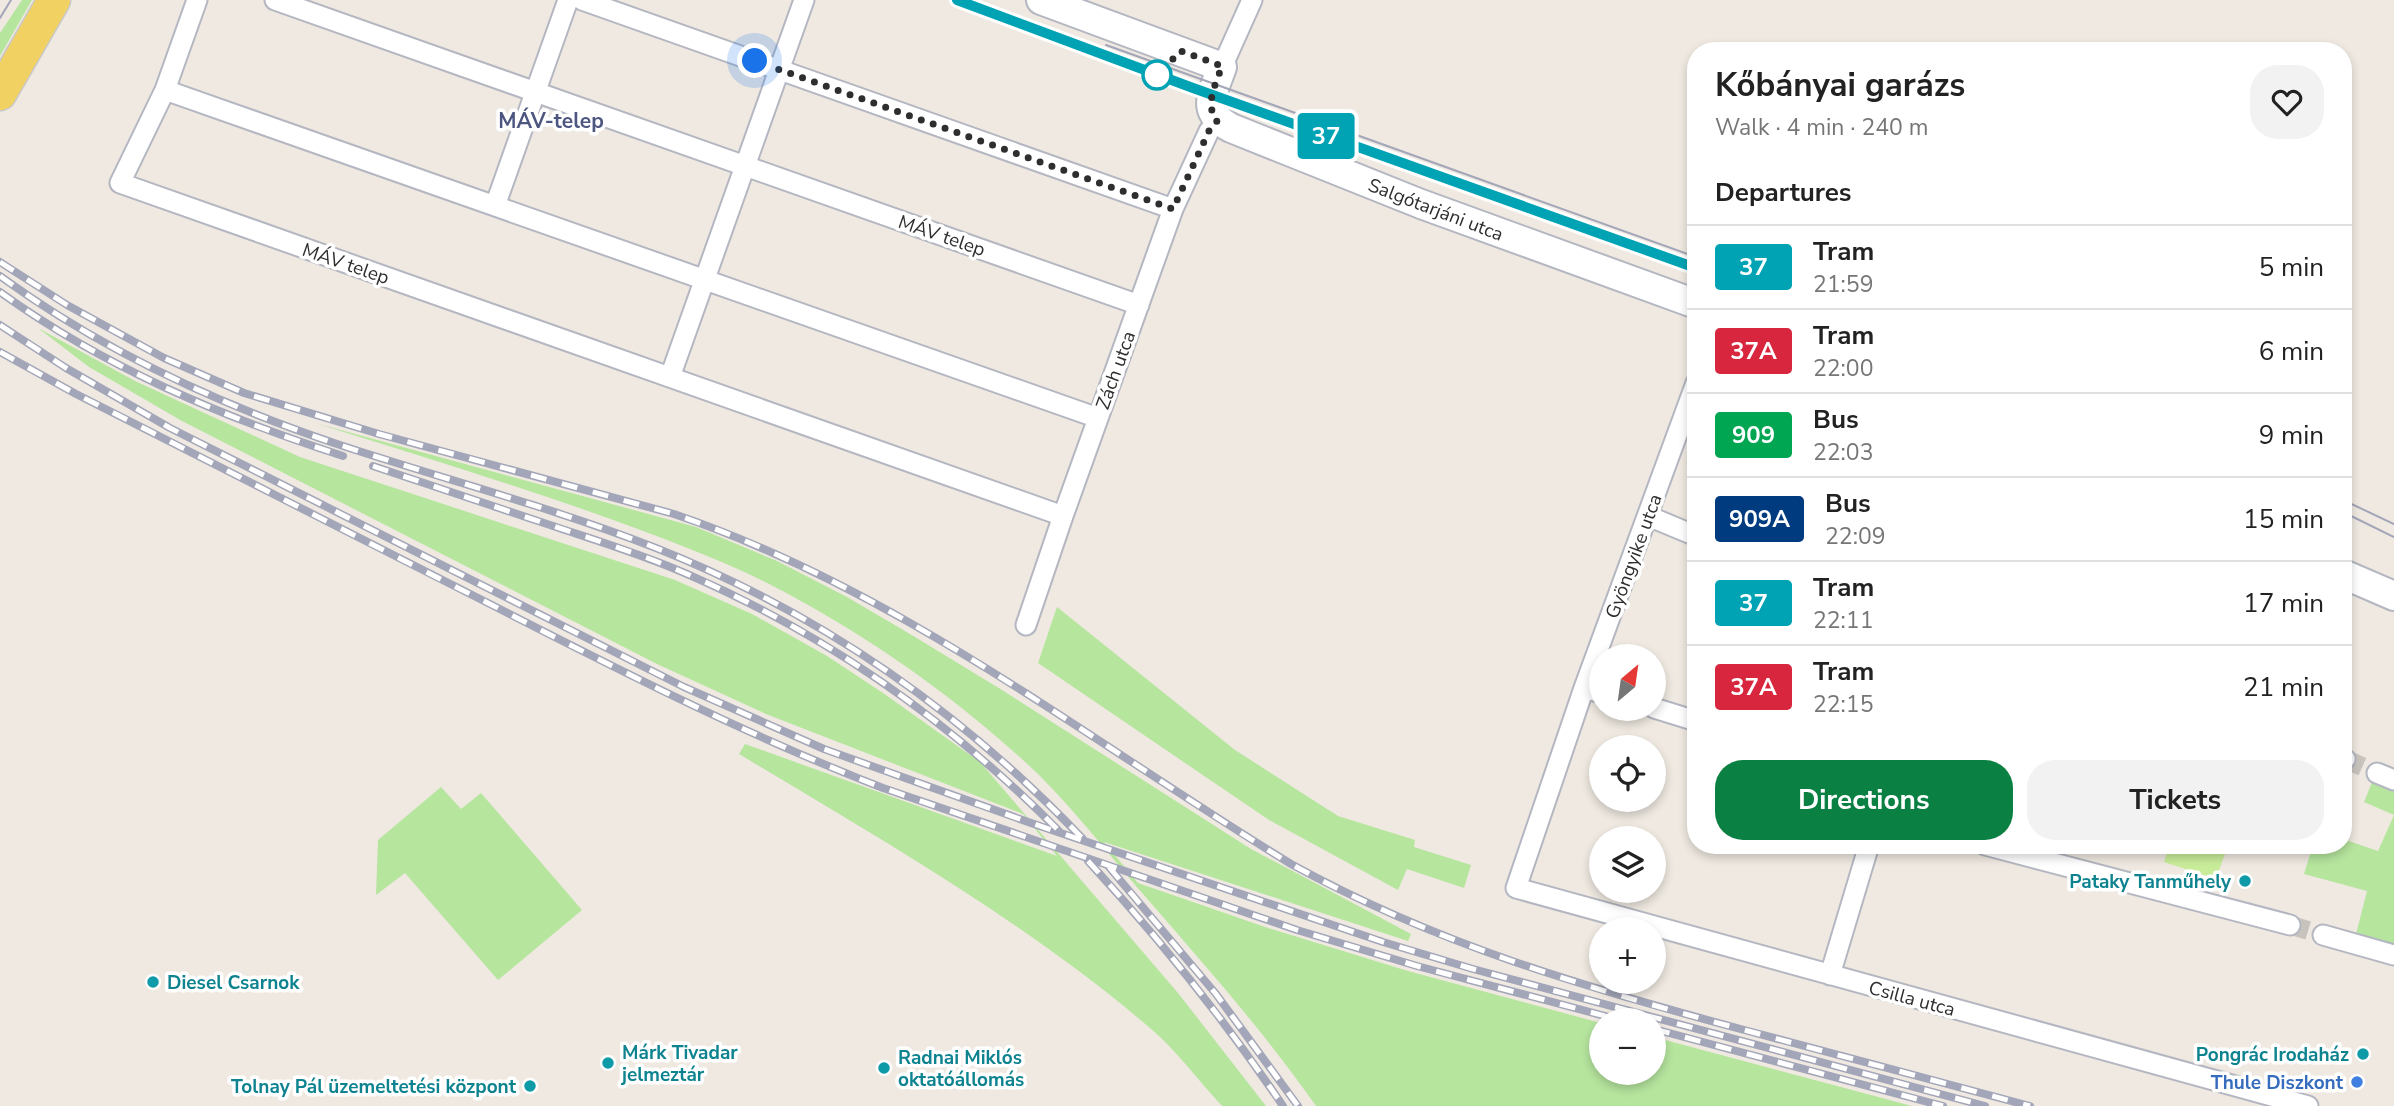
<!DOCTYPE html>
<html lang="en">
<head>
<meta charset="utf-8">
<style>
  body { margin:0; font-family:"Nunito Sans",sans-serif; background:#f2f2f2; color:#222; height:100vh; display:flex; flex-direction:column; font-size:26px; white-space:nowrap }
  * { box-sizing:border-box; margin:0 }
  p { font-size:23px; color:#767676 }
  .icon { flex:none; width:38px; height:38px; fill:none; stroke:currentColor; stroke-width:2; stroke-linecap:round; stroke-linejoin:round }
  .map { position:relative; flex:1; overflow:hidden }
  .side { position:absolute; left:1687px; top:42px; width:665px; height:812px; display:flex; flex-direction:column; background:#fff; border-radius:28px; box-shadow:0 4px 10px #0003 }
  .side>* { flex:none }
  .badge { padding:0 14px; border-radius:5px; font-size:24px; line-height:46px }
  .needle { width:46px; rotate:29deg }
  .controls { position:absolute; left:1589px; top:644px; display:grid; gap:14px }
  .controls a { display:grid; place-items:center; width:77px; height:77px; border-radius:50%; background:#fff; box-shadow:0 4px 10px #0003; font-size:35px }
  .you { position:absolute; width:35px; height:35px; margin:-18px; border:5px solid #fff; border-radius:50%; background:#1a73e8; box-shadow:0 0 0 10px #1a73e833 }
  .map>.badge { position:absolute; translate:-50% -50%; box-shadow:0 0 0 4px #fff }
  h2 { padding:0 28px; font-size:26px; line-height:63px }
  .round { display:grid; place-items:center; flex:none; width:74px; height:74px; border-radius:28px; background:#f2f2f2 }
  .headline { display:flex; align-items:center; justify-content:space-between; height:119px; padding:0 28px }
  h1 { font-size:33px; font-weight:700; line-height:52px }
  .button { display:flex; gap:14px; margin-top:auto; padding:14px 28px }
  .button a { flex:1; height:80px; border-radius:28px; background:#0b8043; color:#fff; font-size:28px; font-weight:700; line-height:80px; text-align:center }
  .button a+a { background:#f2f2f2; color:#222 }
  ul { padding:0; list-style:none }
  li { display:flex; align-items:center; gap:21px; height:84px; padding:0 28px; border-top:2px solid #e0e0e0 }
  li div { flex:1 }
  li b { display:block; font-size:26px }
  li em { font-style:normal }
  li .badge { min-width:77px; font-weight:700; text-align:center }
  .map>svg:first-child { display:block }
</style>
</head>
<body>
<div class="map">
<svg width="2394" height="1106" viewBox="0 0 2394 1106">
  <rect width="100%" height="100%" fill="#efe9e1"/>
  <!-- green -->
  <path fill="#b6e59e" d="M22 0H32L0 56V33Z
    M38 328 135 381 300 457 675 580 752 614 827 656 883 693 980 762 1178 993 1266 1106H1222C1198 1080 1176 1050 1150 1028 1025 921 880 839 739 754L745 744 1057 856 1023 814 766 714 657 664 182 421 89 367Z
    M315 423 696 527 777 561 847 597 915 637 1002 690 1251 849 1411 934 1408 941 1104 842 1138 883 1268 928 1408 971 1601 1023V1073H1654V1037L1912 1106H1316C1265 1033 1208 969 1150 902 1113 860 1079 815 1039 775 959 699 868 635 769 584 733 565 692 550 654 535 543 493 429 459 315 423Z
    M1057 607 1235 750 1338 816 1415 840 1414 847 1471 865 1464 888 1407 869 1398 890 1269 820 1038 663Z
    M2375 775 2394 782V949L2355 938 2367 891 2304 874 2313 845H2343V839L2378 851 2394 815 2364 802Z
    M441 787 461 809 481 793 582 910 498 980 405 873 376 895 378 840Z"/>
  <!-- pitch -->
  <path fill="#c9ec9a" d="M2170 845H2228L2216 879 2164 862Z"/>
  <g fill="none" stroke-linecap="round" stroke-linejoin="round">
    <!-- street-tunnel -->
    <path stroke="#c8c4bd" stroke-width="19" stroke-dasharray="19 10" stroke-linecap="butt" d="M2345 759 2377 773
      M2290 925 2323 935"/>
    <!-- street casing -->
    <g stroke="#b4b7c1" stroke-width="23">
      <path id="street" d="M197 0 165 90 120 183 1063 516
        M275 0 1139 305
        M582 0 1173 209
        M1222 67 1252 0
        M165 90 1098 418
        M495 206 568 0
        M670 377 804 0
        M1696 383 1584 688 1516 888 2308 1106
        M1648 516 1696 536
        M1026 625 1063 516 1173 209 1209 131 1218 121
        M1584 688 1601 693
        M1654 708 1696 721
        M2343 758 2345 759
        M2377 773 2394 780
        M1985 845 2290 925
        M2323 935 2394 955
        M1830 975 1869 845"/>
    </g>
    <!-- secondary casing -->
    <g stroke="#b4b7c1" stroke-width="32">
      <path id="secondary" d="M1041 0 1222 67C1213 94 1199 111 1231 128L1421 204 1696 304
        M2343 574 2394 596"/>
    </g>
    <!-- primary casing -->
    <g stroke="#c9c9c9" stroke-width="35">
      <path id="primary" d="M0 94 54 0"/>
    </g>
    <!-- street -->
    <use href="#street" stroke="#fff" stroke-width="19"/>
    <!-- secondary -->
    <use href="#secondary" stroke="#fff" stroke-width="28"/>
    <!-- primary -->
    <use href="#primary" stroke="#f2d163" stroke-width="32"/>
    <!-- tram -->
    <path stroke="#a3a6b8" stroke-width="2" d="M958 0 1193 88 1696 268
      M0 18 11 0
      M1106 45 1696 257
      M2343 500 2394 524
      M2343 512 2394 537"/>
    <!-- rail casing -->
    <g stroke="#a3a6b8" stroke-width="8">
      <path id="rail" d="M0 262 67 305 164 358 244 393 379 434 674 514C901 591 1089 741 1291 864 1438 945 1587 988 1748 1031 1842 1056 1936 1081 2030 1106
        M0 276C103 351 222 406 343 446 447 480 554 508 656 548 820 613 962 712 1083 839
        M0 292C104 367 222 417 343 456
        M0 325 66 368 170 428 684 687 824 749 1031 823 1383 942 1473 969 1985 1106
        M0 352 76 394C213 463 349 533 486 602 617 669 746 735 883 788L1297 930 1417 966 1620 1020
        M373 466C433 486 493 506 553 526 598 541 644 555 687 574 828 635 951 722 1059 831
        M1088 861C1159 938 1224 1019 1283 1106
        M1109 867 1216 994 1298 1106
        M1654 1029 1943 1106"/>
    </g>
    <!-- rail -->
    <use href="#rail" stroke="#fff" stroke-width="5" stroke-dasharray="16" stroke-linecap="butt"/>
  </g>
  <g fill="none" stroke-linecap="round" stroke-linejoin="round">
    <!-- line casing -->
    <g stroke="#fff" stroke-width="16">
      <path id="line" d="M957 0 1193 88 1696 268"/>
    </g>
    <!-- line -->
    <use href="#line" stroke="#00a3b4" stroke-width="10"/>
    <!-- walk -->
    <path stroke="#2e2e2e" stroke-width="7" stroke-dasharray="0 12.6" d="M755 61 1173 209 1209 131 1217 121C1204 104 1216 84 1222 66L1181 51 1157 75"/>
  </g>
  <!-- markers -->
  <circle fill="#fff" stroke="#00a3b4" stroke-width="3.5" cx="1157" cy="75" r="14"/>
  <g fill="#0f9aa8" stroke="#fff" stroke-width="2.5">
    <circle cx="2245" cy="881" r="7"/>
    <circle cx="153" cy="982" r="7"/>
    <circle cx="2363" cy="1054" r="7"/>
    <circle cx="608" cy="1063" r="7"/>
    <circle cx="884" cy="1068" r="7"/>
    <circle cx="530" cy="1086" r="7"/>
  </g>
  <circle fill="#3f7fe0" stroke="#fff" stroke-width="2.5" cx="2357" cy="1082" r="7"/>
  <g text-anchor="middle" stroke-width="7" stroke-linejoin="round" paint-order="stroke">
    <!-- street labels -->
    <g font-size="19" fill="#2e2e2e" stroke="#fff">
      <text transform="translate(1436 209) rotate(21)" y="7">Salgótarjáni utca</text>
      <text transform="translate(942 235) rotate(19)" y="7">MÁV telep</text>
      <text transform="translate(346 263) rotate(19)" y="7">MÁV telep</text>
      <text transform="translate(1115 370) rotate(-70)" y="7">Zách utca</text>
      <text transform="translate(1633 556) rotate(-70)" y="7">Gyöngyike utca</text>
      <text transform="translate(1912 998) rotate(15)" y="7">Csilla utca</text>
    </g>
    <!-- culture labels -->
    <g font-size="19" font-weight="bold" fill="#0d838f" stroke="#fff" text-anchor="end">
      <text x="2231" y="888">Pataky Tanműhely</text>
      <text x="167" y="989" text-anchor="start">Diesel Csarnok</text>
      <text x="622" y="1059" text-anchor="start">Márk Tivadar<tspan x="622" dy="22">jelmeztár</tspan></text>
      <text x="2349" y="1061">Pongrác Irodaház</text>
      <text x="898" y="1064" text-anchor="start">Radnai Miklós<tspan x="898" dy="22">oktatóállomás</tspan></text>
      <text x="516" y="1093">Tolnay Pál üzemeltetési központ</text>
    </g>
    <!-- shop labels -->
    <g font-size="19" font-weight="bold" fill="#366cbe" stroke="#fff" text-anchor="end">
      <text x="2343" y="1089">Thule Diszkont</text>
    </g>
    <!-- neighbourhood labels -->
    <g font-size="21" font-weight="bold" fill="#4d5680" stroke="#fff">
      <text x="551" y="128">MÁV-telep</text>
    </g>
  </g>
</svg>
<div class="controls">
<a><svg class="needle" viewBox="-14 -14 28 28"><path d="M0-13l5 13h-10z" fill="#e53935"/><path d="M0 13l5-13h-10z" fill="#767676"/></svg></a>
<a><svg class="icon" aria-label="locate" viewBox="0 0 24 24"><circle cx="12" cy="12" r="6"/><path d="M12 2v4M12 18v4M2 12h4M18 12h4"/></svg></a>
<a><svg class="icon" aria-label="layers" viewBox="0 0 24 24"><path d="M12 4l9 5-9 5-9-5zM3 14l9 5 9-5"/></svg></a>
<a>+</a>
<a>−</a>
</div>
<div class="you" style="left:755px;top:61px"></div>
<b class="badge" style="left:1326px;top:136px;background:#00a3b4;color:#fff">37</b>
<section class="side">
<div class="headline"><div><h1>Kőbányai garázs</h1><p>Walk · 4 min · 240 m</p></div><a class="round"><svg class="icon" aria-label="heart" viewBox="0 0 24 24"><path d="M12 20l-8-8c-3-5 5-10 8-4 3-6 11-1 8 4z"/></svg></a></div>
<h2>Departures</h2>
<ul>
<li><span class="badge" style="background:#00a3b4;color:#fff">37</span><div><b>Tram</b><p>21:59</p></div><em>5 min</em></li>
<li><span class="badge" style="background:#d7263d;color:#fff">37A</span><div><b>Tram</b><p>22:00</p></div><em>6 min</em></li>
<li><span class="badge" style="background:#00a651;color:#fff">909</span><div><b>Bus</b><p>22:03</p></div><em>9 min</em></li>
<li><span class="badge" style="background:#003b80;color:#fff">909A</span><div><b>Bus</b><p>22:09</p></div><em>15 min</em></li>
<li><span class="badge" style="background:#00a3b4;color:#fff">37</span><div><b>Tram</b><p>22:11</p></div><em>17 min</em></li>
<li><span class="badge" style="background:#d7263d;color:#fff">37A</span><div><b>Tram</b><p>22:15</p></div><em>21 min</em></li>
</ul>
<div class="button"><a>Directions</a><a>Tickets</a></div>
</section>
</div>
</body>
</html>
